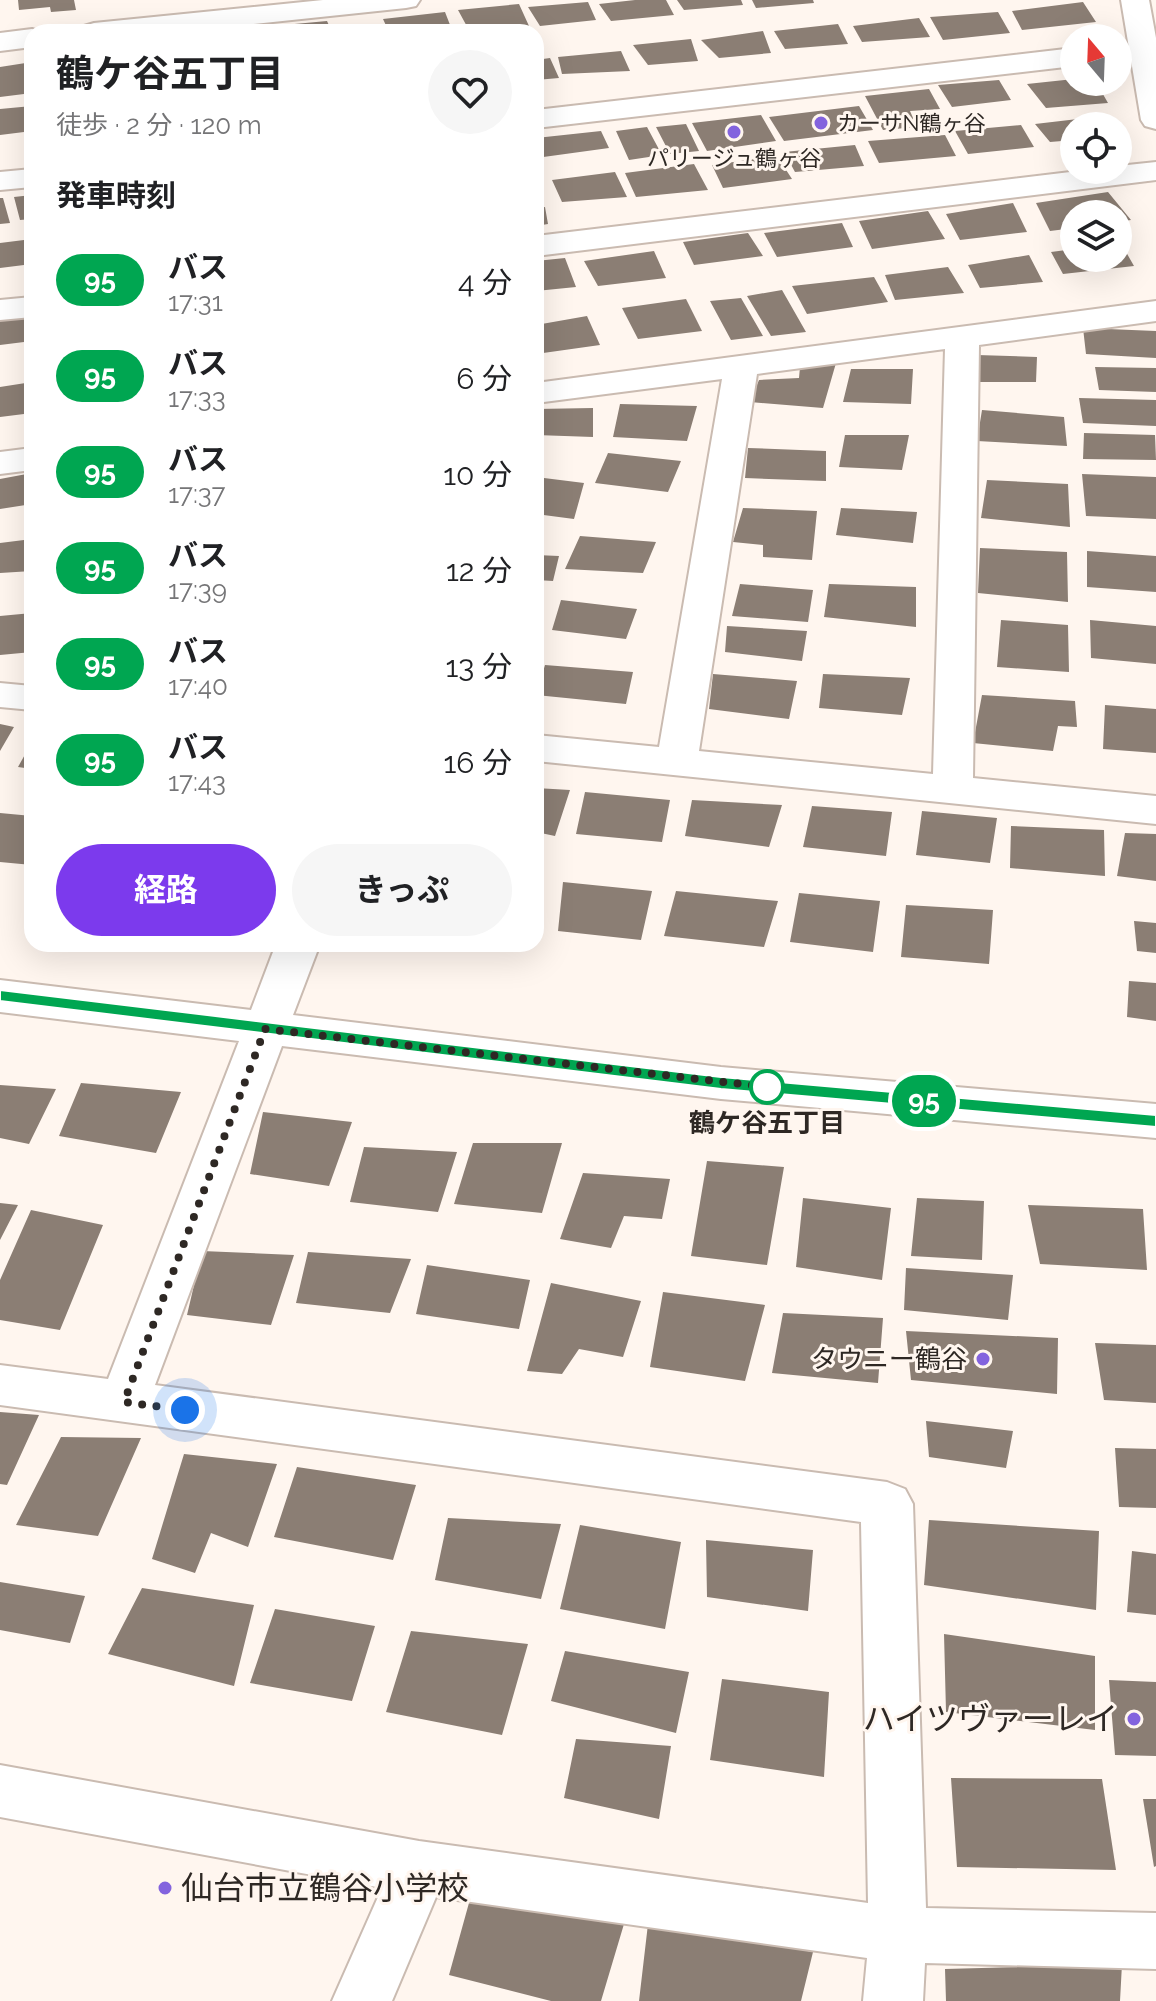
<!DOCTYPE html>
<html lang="ja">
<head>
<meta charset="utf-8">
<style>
  body { margin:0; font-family:Raleway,"Noto Sans JP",sans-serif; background:#f6f6f6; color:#202124; height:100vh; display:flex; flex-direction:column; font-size:30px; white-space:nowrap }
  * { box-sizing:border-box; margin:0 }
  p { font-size:26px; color:#757577 }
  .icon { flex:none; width:44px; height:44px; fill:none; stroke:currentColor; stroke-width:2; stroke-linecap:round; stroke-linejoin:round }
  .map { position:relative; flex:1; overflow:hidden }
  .details { position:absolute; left:24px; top:24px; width:520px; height:928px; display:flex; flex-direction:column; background:#fff; border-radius:24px; box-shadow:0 8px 32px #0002 }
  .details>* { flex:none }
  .badge { padding:0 16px; border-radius:26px; font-size:28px; line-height:52px }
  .needle { width:52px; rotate:341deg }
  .fabs { position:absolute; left:1060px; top:24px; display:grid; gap:16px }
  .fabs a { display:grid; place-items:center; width:72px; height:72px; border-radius:50%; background:#fff; box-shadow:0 8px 32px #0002; font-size:40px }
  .you { position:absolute; width:40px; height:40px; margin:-20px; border:6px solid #fff; border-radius:50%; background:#1a73e8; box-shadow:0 0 0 12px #1a73e833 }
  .map>.badge { position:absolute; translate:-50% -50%; box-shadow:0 0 0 4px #fff }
  h2 { padding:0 32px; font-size:30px; line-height:72px }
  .round { display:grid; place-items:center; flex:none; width:84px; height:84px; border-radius:42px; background:#f6f6f6 }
  .overview { display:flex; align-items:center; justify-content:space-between; height:136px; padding:0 32px }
  h1 { font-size:38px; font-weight:700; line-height:60px }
  .button { display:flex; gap:16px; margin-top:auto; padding:16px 32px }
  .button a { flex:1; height:92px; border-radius:48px; background:#7c3aed; color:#fff; font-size:32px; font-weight:700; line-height:92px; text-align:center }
  .button a+a { background:#f6f6f6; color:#202124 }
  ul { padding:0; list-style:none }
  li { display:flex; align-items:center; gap:24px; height:96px; padding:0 32px }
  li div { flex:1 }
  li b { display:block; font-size:30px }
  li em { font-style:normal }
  li .badge { min-width:88px; font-weight:700; text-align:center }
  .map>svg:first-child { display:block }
</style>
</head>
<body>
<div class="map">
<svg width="1156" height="2001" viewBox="0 0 1156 2001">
  <rect width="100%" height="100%" fill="#fff6ef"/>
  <!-- building -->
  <path fill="#8b7e74" d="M18 0H74L76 10 51 12 50 7 19 10Z
    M635 0H666L674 15 611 21 599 4Z
    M677 0H741L743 5 684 10Z
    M752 0H813L814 3 756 8Z
    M588 2 596 20 540 26 528 7Z
    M1083 2 1096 22 1022 30 1012 11Z
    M519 4 529 26 470 32 458 10Z
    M445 12 452 30 389 32 383 19Z
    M998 12 1010 33 943 40 930 17Z
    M919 18 930 37 862 42 853 26Z
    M327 21 332 32H264L262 27Z
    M838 24 848 44 785 49 774 31Z
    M763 31 771 53 719 58 701 40Z
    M691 39 698 61 648 65 633 45Z
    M621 51 630 71 562 74 558 57Z
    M550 58 559 78 536 80V60Z
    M32 62V93L0 97V67Z
    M1074 79V82H1096L1108 103 1046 108 1027 84Z
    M999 80 1011 100 952 107 938 85Z
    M929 89 940 109 910 111 917 127 883 130 865 96Z
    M32 106V131L0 135V109Z
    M859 106 873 130 784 141 769 117Z
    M761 115 776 141 707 151 692 123Z
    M1095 117 1100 126H1074V140L1050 142 1035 124Z
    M686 124 699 151 670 154 656 127Z
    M1021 125 1034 147 968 154 955 131Z
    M647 127 662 155 629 160 616 131Z
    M601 131 609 148 536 158V138Z
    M945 135 956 156 879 163 868 141Z
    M855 145 864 166 795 172 784 152Z
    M777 156 792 179 723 188 712 165Z
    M694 164 708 190 636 197 625 173Z
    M615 172 627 197 562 202 552 180Z
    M1108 192 1131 220 1118 222V214H1074V228L1050 231 1036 203Z
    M32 195V219L20 220 14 197Z
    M0 198H3L10 223 0 224Z
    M1013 203 1027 232 960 240 946 214Z
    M545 207 548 224 536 226V208Z
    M928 211 945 239 872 249 859 221Z
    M842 223 853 247 777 257 764 233Z
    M748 233 763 256 694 265 683 242Z
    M1118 238 1134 266 1063 274 1051 252 1074 249V258H1118Z
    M32 239V264L0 268V243Z
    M654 251 666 278 598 286 584 261Z
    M1029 255 1043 282 980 288 968 265Z
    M565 258 576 287 536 291V261Z
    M948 267 964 293 895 300 885 275Z
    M874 277 888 302 807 314 792 286Z
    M782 290 806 332 771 336 747 296Z
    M741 298 763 336 731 340 710 301Z
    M686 299 702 331 638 339 622 308Z
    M32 316V341L0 345V319Z
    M587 316 600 345 536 354V325Z
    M1083 328 1156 331V358L1086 354Z
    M977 355 1037 357 1036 382H980Z
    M836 363 823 408 750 402 759 380 799 378 800 367Z
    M1095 367 1156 368V392L1099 390Z
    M851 369H913L911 404 843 402Z
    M32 382V413L0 417V387Z
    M1079 398 1156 400V426L1083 423Z
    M620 404 697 406 687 441 613 437Z
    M593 408V437L536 435V409Z
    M982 410 1064 417 1067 446 977 441Z
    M1084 433 1155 435 1156 460 1083 459Z
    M845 435H909L902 470 839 467Z
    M748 448 826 451V481L745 478Z
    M608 453 681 461 668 492 595 483Z
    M32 473V504L0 509V479Z
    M1082 474 1156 477V519L1086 516Z
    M536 477 584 483 574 519 536 514Z
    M987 480 1068 484 1070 527 981 518Z
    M743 508 817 511 812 560 763 557V545L733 542Z
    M841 508 917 512 913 543 836 535Z
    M580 536 656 542 643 573 565 569Z
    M32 539V571L0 573V543Z
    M980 548 1067 552 1068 602 978 593Z
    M1087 551 1156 556V592L1087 587Z
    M536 555 559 556 553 581 536 580Z
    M740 584 813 590 808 622 732 616Z
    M829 584 916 587V627L824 617Z
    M561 600 637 609 626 639 552 630Z
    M32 613V652L0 655V616Z
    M1001 620 1068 625 1069 672 997 667Z
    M1090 620 1156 626V664L1091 658Z
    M727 626 807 631 802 661 725 652Z
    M545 665 633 672 626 704 536 695Z
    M713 674 797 681 789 719 709 709Z
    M823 674 910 678 902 715 819 708Z
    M982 695 1075 701 1077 727 1058 726 1053 751 973 743Z
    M1105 705 1156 709V753L1103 749Z
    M0 724 14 727 0 751Z
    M32 742V769L18 767Z
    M536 788 570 790 555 836 536 832Z
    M585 792 670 800 662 842 576 834Z
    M692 800 782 805 769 847 685 836Z
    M812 806 892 812 886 856 803 847Z
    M922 811 997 818 990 863 916 855Z
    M0 813 32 816V865L0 862Z
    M1011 826 1104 830 1105 876 1010 868Z
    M1125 833 1156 834V881L1117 876Z
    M563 882 652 891 641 940 558 931Z
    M676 891 778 901 764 947 664 936Z
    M799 893 880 901 873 952 790 942Z
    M906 905 993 910 989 964 901 957Z
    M1134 921 1156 923V953L1137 951Z
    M1129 981 1156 983V1021L1127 1017Z
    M81 1083 181 1092 156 1153 59 1136Z
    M0 1085 56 1089 29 1144 0 1138Z
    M263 1112 352 1122 329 1186 250 1174Z
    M473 1143H562L542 1213 454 1204Z
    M364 1147 457 1152 438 1212 350 1202Z
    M707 1161 784 1167 767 1265 691 1256Z
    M583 1173 670 1179 662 1219 624 1216 611 1248 560 1239Z
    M803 1198 891 1208 882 1280 796 1267Z
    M917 1198 984 1201 982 1260 911 1256Z
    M0 1203 18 1205 0 1240Z
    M1028 1205 1143 1209 1147 1270 1040 1264Z
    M31 1210 103 1225 60 1330 0 1320V1280Z
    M202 1251 294 1255 271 1325 187 1315Z
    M308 1252 411 1259 390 1313 296 1303Z
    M427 1265 530 1280 519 1329 416 1314Z
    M906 1268 1013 1275 1008 1320 904 1310Z
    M551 1283 641 1301 623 1357 579 1349 562 1374 527 1371Z
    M663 1292 765 1305 745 1381 650 1367Z
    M783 1313 883 1318 878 1383 772 1373Z
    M906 1331 1058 1338 1057 1394 911 1380Z
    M1095 1343 1156 1345V1403L1104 1400Z
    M0 1412 39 1415 7 1485 0 1484Z
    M926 1421 1013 1431 1006 1468 929 1457Z
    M61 1437 141 1438 98 1536 16 1525Z
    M1115 1448 1156 1449V1508L1119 1507Z
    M184 1454 277 1464 248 1547 211 1533 195 1573 152 1559Z
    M297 1467 416 1485 393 1560 274 1537Z
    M448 1518 561 1524 541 1599 435 1580Z
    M929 1520 1099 1531 1096 1610 924 1585Z
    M580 1525 681 1542 665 1629 560 1609Z
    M706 1540 813 1550 808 1611 707 1597Z
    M1132 1551 1156 1554V1615L1127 1612Z
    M0 1582 85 1596 70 1643 0 1630Z
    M142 1588 254 1605 234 1686 108 1654Z
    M275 1609 375 1626 352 1701 250 1683Z
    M411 1631 528 1644 502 1735 386 1712Z
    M944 1634 1095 1656V1730L946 1712Z
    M565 1651 689 1672 676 1733 551 1701Z
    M722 1679 829 1692 824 1777 710 1760Z
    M1109 1680 1156 1682V1756L1115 1755Z
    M576 1739 671 1746 659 1819 564 1798Z
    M951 1778 1102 1779 1116 1870 957 1867Z
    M1143 1799H1156V1866L1154 1867Z
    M472 1892 624 1924 601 2001H551L449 1975Z
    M648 1924 813 1952 801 2001H639Z
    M1122 1964 1120 2001H946L945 1969Z"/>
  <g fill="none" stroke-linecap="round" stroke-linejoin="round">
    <!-- minor casing -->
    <g stroke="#cabbb1" stroke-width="4">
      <path id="minor" d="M323 0H420L416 6 406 8 178 32H80L84 26 94 23Z
        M1121 0H1149L1156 38V129L1145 126 1141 120Z
        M32 29 42 32H32V47L0 51V33Z
        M1074 48V66L536 128V110Z
        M1156 162V180L536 256V236L1087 170H1118V166Z
        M32 169V187L0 190V172Z
        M32 297V317L0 320V300Z
        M1156 301V321L979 345 973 778 1156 796V824L536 761V735L659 747 722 379 536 403V383ZM945 349 933 774 699 751 757 374Z
        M32 448V470L0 474V452Z
        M0 683 32 686V710L0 707Z
        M276 944H320L293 1015 721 1067 1156 1104V1138L721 1099 282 1046 155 1385 887 1482 905 1489 913 1504 926 1908 1156 1913V1969L925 1963 923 2001H863L867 1958 436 1897 392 2001H332L382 1888 0 1817V1765L419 1841 868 1903 861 1522 0 1405V1365L108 1379 239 1041 0 1012V980L251 1010Z"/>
    </g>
    <!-- minor -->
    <use href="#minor" fill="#fff" fill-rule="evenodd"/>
  </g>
  <!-- line -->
  <path fill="#00a651" stroke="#fff" stroke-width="2" d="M0 990 721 1077 1156 1115V1127L721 1089 0 1001Z"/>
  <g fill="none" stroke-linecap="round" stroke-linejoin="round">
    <!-- walk -->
    <path stroke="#2e2824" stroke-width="8" stroke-dasharray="0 14.4" d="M185 1410 124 1402 265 1029 767 1087"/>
  </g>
  <!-- markers -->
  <g fill="#8363de" stroke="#fff6ef" stroke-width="3">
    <circle cx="821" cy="123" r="8"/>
    <circle cx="734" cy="132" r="8"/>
    <circle cx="983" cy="1359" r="8"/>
    <circle cx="1134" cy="1719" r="8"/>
    <circle cx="165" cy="1888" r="8"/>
  </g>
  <circle fill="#fff" stroke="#00a651" stroke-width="4" cx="767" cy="1087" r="16"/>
  <g text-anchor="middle" stroke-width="6" stroke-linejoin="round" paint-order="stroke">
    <!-- far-poi labels -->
    <g font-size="22" fill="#2e2824" stroke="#fff6ef" text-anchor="start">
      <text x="837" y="131">カーサN鶴ヶ谷</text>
      <text x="734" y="166" text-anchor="middle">パリージュ鶴ヶ谷</text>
    </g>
    <!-- stop labels -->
    <g font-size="26" font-weight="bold" fill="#2e2824" stroke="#fff6ef">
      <text x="767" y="1132">鶴ケ谷五丁目</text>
    </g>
    <!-- poi labels -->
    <g font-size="26" fill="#2e2824" stroke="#fff6ef" text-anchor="end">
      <text x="967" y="1368">タウニー鶴谷</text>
    </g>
    <!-- near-poi labels -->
    <g font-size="32" fill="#2e2824" stroke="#fff6ef" text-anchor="end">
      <text x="1118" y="1730">ハイツヴァーレイ</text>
      <text x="181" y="1899" text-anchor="start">仙台市立鶴谷小学校</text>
    </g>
  </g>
</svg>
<div class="fabs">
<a><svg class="needle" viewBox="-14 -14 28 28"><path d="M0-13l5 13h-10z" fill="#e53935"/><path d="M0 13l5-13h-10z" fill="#757577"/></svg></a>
<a><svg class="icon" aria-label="locate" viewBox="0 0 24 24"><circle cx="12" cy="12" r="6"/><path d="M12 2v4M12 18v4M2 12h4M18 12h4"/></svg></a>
<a><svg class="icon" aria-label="layers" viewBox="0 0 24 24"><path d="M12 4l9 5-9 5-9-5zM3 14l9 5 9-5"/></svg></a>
</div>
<div class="you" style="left:185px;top:1410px"></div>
<b class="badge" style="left:924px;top:1101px;background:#00a651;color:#fff">95</b>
<section class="details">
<div class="overview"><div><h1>鶴ケ谷五丁目</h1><p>徒歩 · 2 分 · 120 m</p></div><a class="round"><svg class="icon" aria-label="heart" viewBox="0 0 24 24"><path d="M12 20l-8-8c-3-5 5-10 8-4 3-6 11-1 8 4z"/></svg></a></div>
<h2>発車時刻</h2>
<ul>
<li><span class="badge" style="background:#00a651;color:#fff">95</span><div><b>バス</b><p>17:31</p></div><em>4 分</em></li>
<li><span class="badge" style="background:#00a651;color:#fff">95</span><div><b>バス</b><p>17:33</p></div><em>6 分</em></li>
<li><span class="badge" style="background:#00a651;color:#fff">95</span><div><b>バス</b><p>17:37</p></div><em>10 分</em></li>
<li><span class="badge" style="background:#00a651;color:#fff">95</span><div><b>バス</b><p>17:39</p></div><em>12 分</em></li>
<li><span class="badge" style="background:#00a651;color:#fff">95</span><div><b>バス</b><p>17:40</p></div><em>13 分</em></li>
<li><span class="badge" style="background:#00a651;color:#fff">95</span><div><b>バス</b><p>17:43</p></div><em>16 分</em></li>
</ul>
<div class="button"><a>経路</a><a>きっぷ</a></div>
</section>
</div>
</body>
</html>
